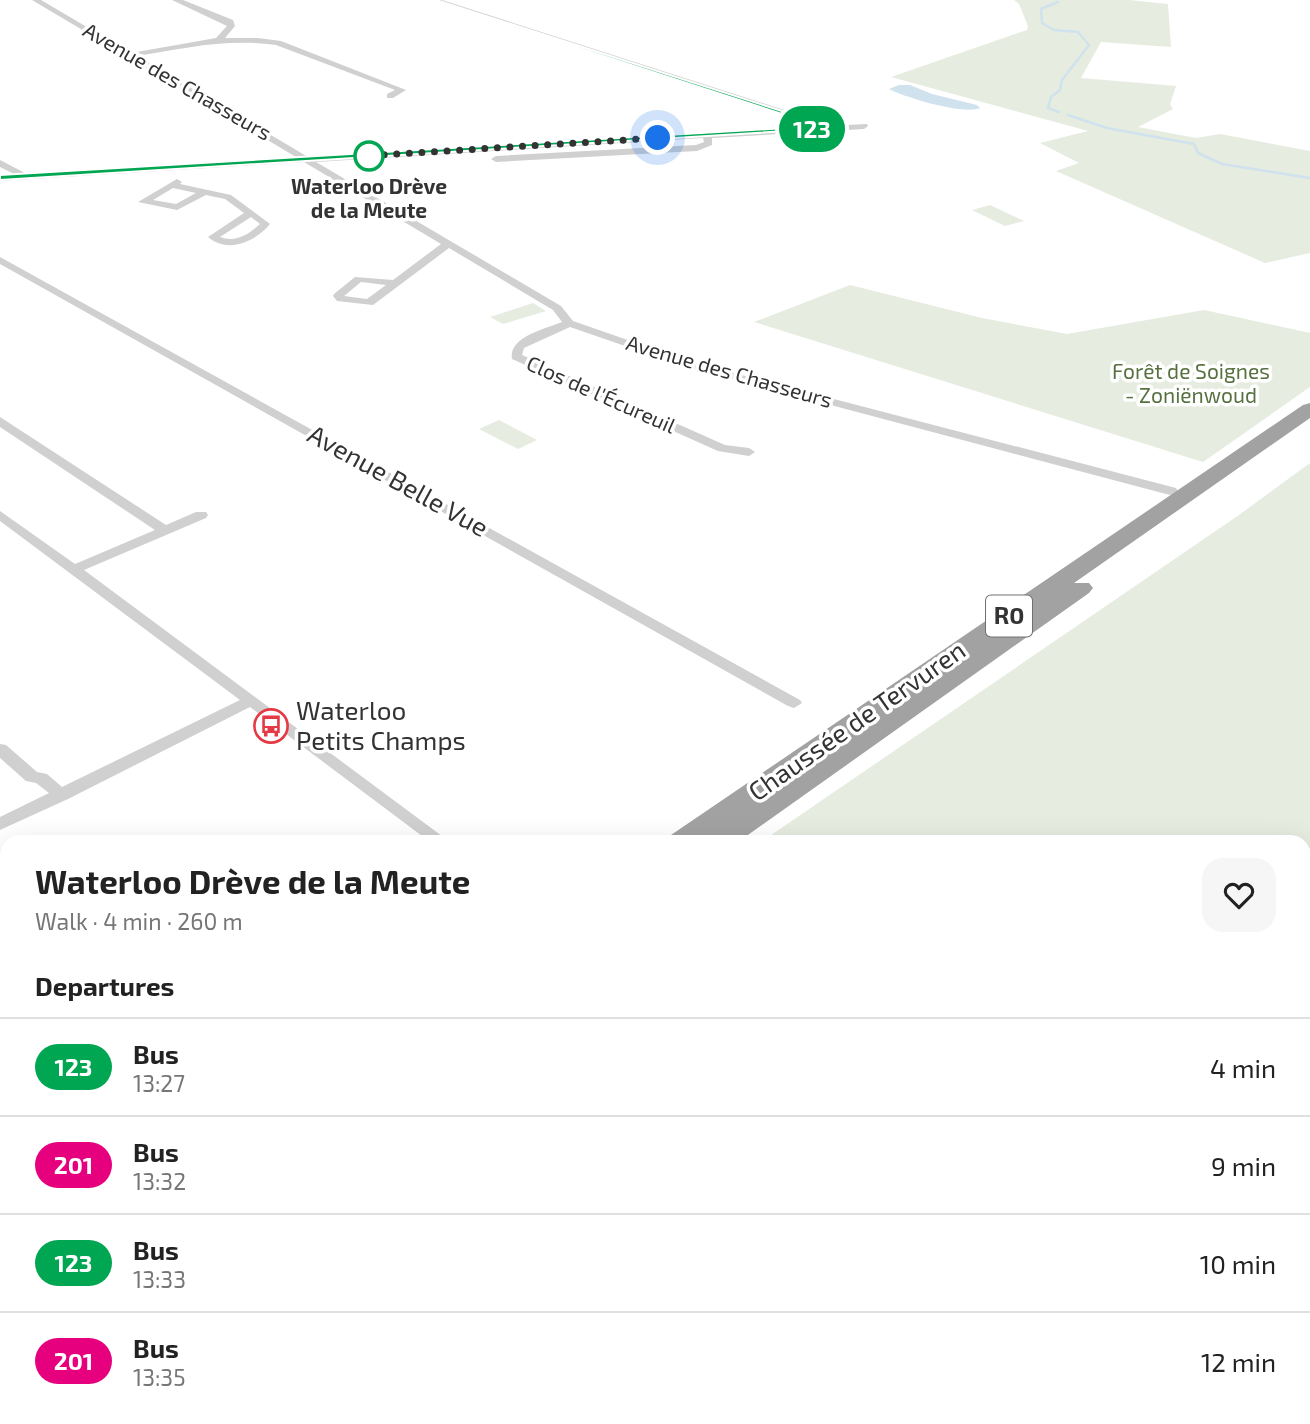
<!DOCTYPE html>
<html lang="en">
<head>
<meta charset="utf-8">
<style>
  body { margin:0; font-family:"Exo 2",sans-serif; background:#f6f6f6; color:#222; height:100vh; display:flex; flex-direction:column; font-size:26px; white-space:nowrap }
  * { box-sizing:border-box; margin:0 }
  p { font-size:23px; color:#767676 }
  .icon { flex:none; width:38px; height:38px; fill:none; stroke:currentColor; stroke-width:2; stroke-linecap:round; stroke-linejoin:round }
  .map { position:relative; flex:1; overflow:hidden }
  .details { position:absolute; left:0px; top:835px; width:1311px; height:590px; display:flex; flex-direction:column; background:#fff; border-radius:21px 21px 0 0; box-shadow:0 7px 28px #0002 }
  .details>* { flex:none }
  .badge { padding:0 14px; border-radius:23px; font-size:24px; line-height:46px }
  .you { position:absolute; width:35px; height:35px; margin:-18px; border:5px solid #fff; border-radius:50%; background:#1a73e8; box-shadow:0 0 0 10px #1a73e833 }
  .map>.badge { position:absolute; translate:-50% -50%; box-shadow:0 0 0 4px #fff }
  h2 { padding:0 35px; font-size:26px; line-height:63px }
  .round { display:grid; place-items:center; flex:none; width:74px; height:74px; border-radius:21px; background:#f6f6f6 }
  .summary { display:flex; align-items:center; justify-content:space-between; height:119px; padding:0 35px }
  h1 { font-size:33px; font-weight:700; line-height:52px }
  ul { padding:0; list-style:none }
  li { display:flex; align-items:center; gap:21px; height:98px; padding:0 35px; border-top:2px solid #e0e0e0 }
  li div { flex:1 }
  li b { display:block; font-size:26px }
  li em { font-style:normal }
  li .badge { min-width:77px; font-weight:700; text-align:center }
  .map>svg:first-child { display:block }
</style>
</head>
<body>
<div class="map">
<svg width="1310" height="1424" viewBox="0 0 1310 1424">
  <rect width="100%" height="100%" fill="#fff"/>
  <!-- green -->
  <path fill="#e6ecdf" d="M1014 0H1129L1168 4 1171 47 1101 42 1081 78 1176 86 1170 104 1173 109 1138 127 1196 138 1220 134 1310 151V253L1265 263 1056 171 1079 163 1040 143 1088 131 891 77 1027 30 1028 26 1019 4Z
    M990 205 1024 221 1005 226 972 210Z
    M850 285 982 318 1067 334 1204 310 1310 333V387L1203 462 754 322Z
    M533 303 546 311 503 324 490 317Z
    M499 420 537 440 518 449 479 429Z
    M1310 463V1424H448L441 1418H1304V842H761L1239 515Z
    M7 878V1214L0 1219V882Z"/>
  <!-- water -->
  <path fill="#cfe2ee" d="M899 85H910L932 94 977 105 980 108C964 115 906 98 889 89Z"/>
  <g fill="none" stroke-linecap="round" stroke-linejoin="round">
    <!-- stream-far1 -->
    <path stroke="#cfe2ee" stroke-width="2.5" d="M1058 2 1041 9 1042 23 1054 30 1078 32 1089 45 1062 80 1060 90 1051 97 1048 108 1059 112
      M1068 115 1107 128 1194 144 1198 153 1222 164 1310 178"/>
    <!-- stream -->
    <path stroke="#cfe2ee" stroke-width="6" d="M985 1418 988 1424"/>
    <!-- minor -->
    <path fill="#d0d0d0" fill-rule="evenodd" d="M32 0H41L131 53 216 38 227 26 172 0H183L233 20 235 26 225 38H258L281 41 406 90 393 98H387V94L395 90 276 45C229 38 184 48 137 56L308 157 817 126 430 0H442L825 123 826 126 867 124 868 126 864 129 712 138V145L697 151 496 162 491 159 496 156 696 145 704 142 703 138 316 162 561 306 573 321 688 361 1176 488 1178 491 1171 495 1166 494 680 365 570 327 524 348 522 355 725 445 749 448 755 452 749 456 718 451 512 359C508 337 545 329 562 322L553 310 449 248 373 305 337 301 333 296 334 294 355 277 393 280 441 244 304 162 0 181V175L14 174 0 167V160L27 174 296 157ZM361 282 386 285 367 299 344 296Z
      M177 179 182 182 180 184 231 195 270 224C255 242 228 254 208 237L244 213 225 199 206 195 177 210 138 202ZM173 188 196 193 176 204 153 200ZM251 217 260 224C249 234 236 243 220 237Z
      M0 257 800 700 802 703 794 708 788 706 0 264Z
      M0 417 166 525 196 512H206L208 515 206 518 84 570 450 842H430L250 707 68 799 0 830V817L49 793 36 783 26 781 0 758V744L6 745 37 772 47 774 62 787 240 700 0 521V511L75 564 155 530 0 427Z
      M85 1418H113L110 1424H82Z"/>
    <!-- tertiary -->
    <path fill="#d0d0d0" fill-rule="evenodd" d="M7 1229V1255L0 1257V1231Z"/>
    <!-- trunk -->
    <path fill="#a2a2a2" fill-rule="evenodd" d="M1310 403V418L1074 583H1089L1093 588 1089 593 738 842H704L706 839 701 842H667L671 835 1303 405Z
      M7 1396V1418H25L22 1424H0V1398Z"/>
    <!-- motorway -->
    <path fill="#9a9a9a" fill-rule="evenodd" d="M7 1301V1339L0 1342V1304Z
      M7 1342V1382L0 1385V1344Z"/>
  </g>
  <!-- line -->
  <path fill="#00a651" stroke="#fff" stroke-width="2" d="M431 0H436L835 128 0 180V175L819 126Z"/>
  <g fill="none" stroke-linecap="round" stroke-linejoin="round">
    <!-- walk -->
    <path stroke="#333" stroke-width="7" stroke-dasharray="0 12.6" d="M369 156H364L658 138"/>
  </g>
  <!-- icons -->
  <defs>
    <g id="bus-ring" transform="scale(1.75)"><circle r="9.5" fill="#fff" stroke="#e63946" stroke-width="1.5"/><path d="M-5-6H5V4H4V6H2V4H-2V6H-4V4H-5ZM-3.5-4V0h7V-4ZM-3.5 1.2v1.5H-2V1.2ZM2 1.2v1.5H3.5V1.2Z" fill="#e63946"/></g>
  </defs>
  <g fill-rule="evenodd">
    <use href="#bus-ring" x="271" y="726"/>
  </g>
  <!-- markers -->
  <circle fill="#fff" stroke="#00a651" stroke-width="3.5" cx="369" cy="156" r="14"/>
  <g text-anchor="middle" stroke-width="7" stroke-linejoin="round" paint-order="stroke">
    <!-- far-street labels -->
    <g font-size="21" fill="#333" stroke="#fff">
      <text transform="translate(177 82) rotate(30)" y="7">Avenue des Chasseurs</text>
      <text transform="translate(729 372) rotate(16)" y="7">Avenue des Chasseurs</text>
      <text transform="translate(601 395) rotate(24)" y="7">Clos de l'Écureuil</text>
    </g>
    <!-- far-stop labels -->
    <g font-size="21" font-weight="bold" fill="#333" stroke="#fff">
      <text x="369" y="194">Waterloo Drève<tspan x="369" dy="24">de la Meute</tspan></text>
    </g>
    <!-- far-park labels -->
    <g font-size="21" fill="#56703f" stroke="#fff">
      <text x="1191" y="379">Forêt de Soignes<tspan x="1191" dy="24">- Zoniënwoud</tspan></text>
    </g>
    <!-- shield labels -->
    <rect fill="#fff" stroke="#707070" stroke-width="2" x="986" y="595.5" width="46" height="41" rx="5"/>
    <g font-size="24" font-weight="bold" fill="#333">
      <text x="1009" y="624">R0</text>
    </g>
    <!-- street labels -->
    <g font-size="26" fill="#333" stroke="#fff">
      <text transform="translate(398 481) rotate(29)" y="9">Avenue Belle Vue</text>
      <text transform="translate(857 721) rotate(-35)" y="9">Chaussée de Tervuren</text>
    </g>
    <!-- poi labels -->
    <g font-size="26" fill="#333" stroke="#fff" text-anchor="start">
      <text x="296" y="720">Waterloo<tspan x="296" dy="30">Petits Champs</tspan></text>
    </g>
  </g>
</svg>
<div class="you" style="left:658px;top:138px"></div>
<b class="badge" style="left:812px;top:129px;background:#00a651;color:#fff">123</b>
<section class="details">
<div class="summary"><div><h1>Waterloo Drève de la Meute</h1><p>Walk · 4 min · 260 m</p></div><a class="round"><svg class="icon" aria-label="heart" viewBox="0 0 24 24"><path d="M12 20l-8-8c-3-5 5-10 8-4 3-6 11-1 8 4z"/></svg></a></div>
<h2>Departures</h2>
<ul>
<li><span class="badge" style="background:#00a651;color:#fff">123</span><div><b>Bus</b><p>13:27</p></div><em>4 min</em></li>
<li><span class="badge" style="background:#e6007e;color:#fff">201</span><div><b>Bus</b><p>13:32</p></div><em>9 min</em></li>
<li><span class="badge" style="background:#00a651;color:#fff">123</span><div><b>Bus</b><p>13:33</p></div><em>10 min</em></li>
<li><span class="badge" style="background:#e6007e;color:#fff">201</span><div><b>Bus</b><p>13:35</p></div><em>12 min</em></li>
</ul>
</section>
</div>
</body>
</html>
